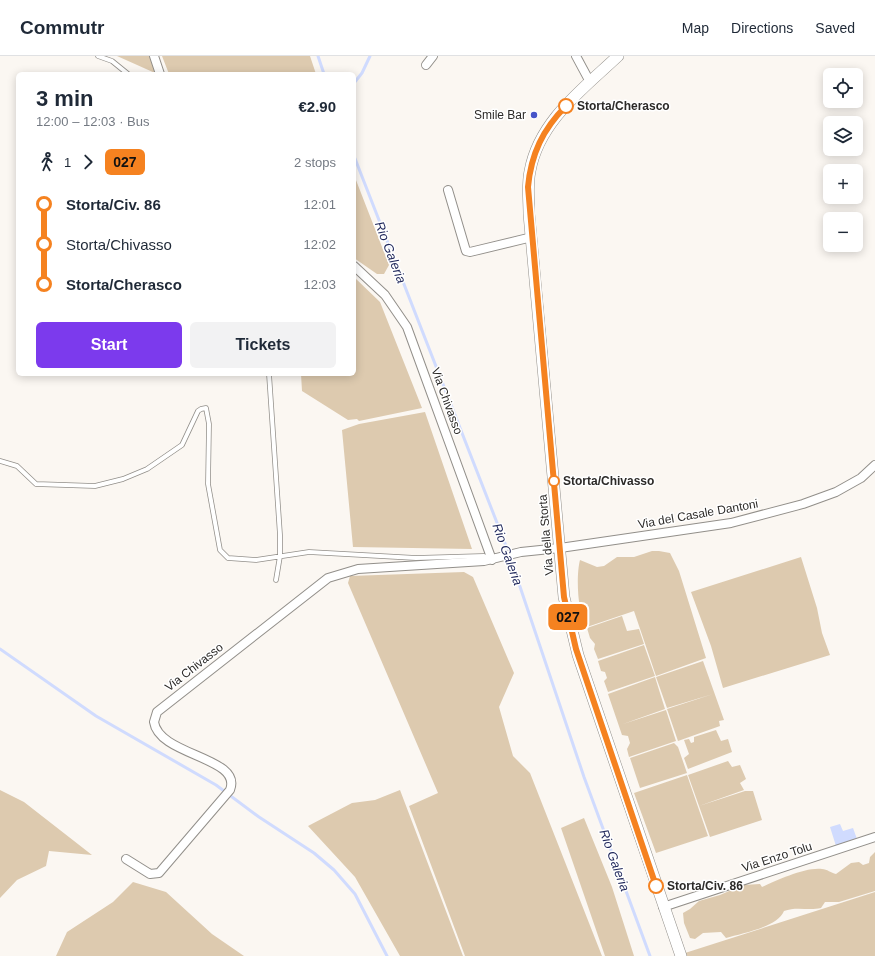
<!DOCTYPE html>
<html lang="en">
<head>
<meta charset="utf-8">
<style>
  body { margin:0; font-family:Arial,sans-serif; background:#f2f2f3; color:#1f2937; height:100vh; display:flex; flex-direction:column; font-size:15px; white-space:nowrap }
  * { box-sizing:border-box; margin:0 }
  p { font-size:13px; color:#747a83 }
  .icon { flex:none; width:22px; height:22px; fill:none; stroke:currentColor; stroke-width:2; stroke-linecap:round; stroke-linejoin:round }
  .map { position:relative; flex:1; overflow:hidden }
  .panel { position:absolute; left:16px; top:16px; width:340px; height:304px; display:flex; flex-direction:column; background:#fff; border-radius:6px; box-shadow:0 2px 10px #0003 }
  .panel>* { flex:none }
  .badge { padding:0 8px; border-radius:6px; font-size:14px; line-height:26px }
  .fabs { position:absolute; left:823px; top:12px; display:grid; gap:8px }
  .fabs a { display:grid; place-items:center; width:40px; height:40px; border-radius:6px; background:#fff; box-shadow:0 2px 10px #0003; font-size:20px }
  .map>.badge { position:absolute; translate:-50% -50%; box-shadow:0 0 0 2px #fff }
  .legs { display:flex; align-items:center; gap:6px; height:44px; padding:0 20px; font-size:13px }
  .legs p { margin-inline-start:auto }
  .summary { display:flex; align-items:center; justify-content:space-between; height:68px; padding:0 20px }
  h1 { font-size:22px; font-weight:800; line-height:30px }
  .primary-button { display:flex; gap:8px; margin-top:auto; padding:8px 20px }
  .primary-button a { flex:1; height:46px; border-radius:6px; background:#7c3aed; color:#fff; font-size:16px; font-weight:800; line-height:46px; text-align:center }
  .primary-button a+a { background:#f2f2f3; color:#1f2937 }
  ul { padding:0 20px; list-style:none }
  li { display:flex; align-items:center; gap:14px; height:40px; font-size:15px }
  li i { display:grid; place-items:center; width:6px; height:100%; margin:0 5px; background:currentColor }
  li i::after { content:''; width:10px; height:10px; margin:-5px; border:3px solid; border-radius:50%; background:#fff }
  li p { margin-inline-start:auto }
  li:first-child i { background:linear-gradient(#0000 50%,currentColor 0) }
  li:last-child i { background:linear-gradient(currentColor 50%,#0000 0) }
  header { display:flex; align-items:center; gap:24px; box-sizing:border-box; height:56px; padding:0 20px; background:#fff; border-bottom:1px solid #e0e1e3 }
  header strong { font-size:19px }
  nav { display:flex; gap:22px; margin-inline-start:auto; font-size:14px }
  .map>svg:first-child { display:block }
</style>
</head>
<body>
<header>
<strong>Commutr</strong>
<nav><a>Map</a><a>Directions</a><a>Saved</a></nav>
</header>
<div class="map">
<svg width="875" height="900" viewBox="0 0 875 900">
  <rect width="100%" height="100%" fill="#fbf7f2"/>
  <!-- green -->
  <path fill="#ddcaaf" d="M117 0H150L155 17Z
    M162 0H310L316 18H169Z
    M354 119 389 209 384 218H377L354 202Z
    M354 221 380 246 422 352 359 365 357 363 348 364 302 335 301 318H354Z
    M425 356 472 493 353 491 342 374 359 368Z
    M652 495H659L670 497 679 515 706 602 656 620 634 555 587 571C577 558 576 519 580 504L597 511 604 510 617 501H634Z
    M801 501 817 552 822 577 830 599 723 632 711 590 691 536Z
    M464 516 473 521 514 617 499 651 513 700 530 717 602 900H465L409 750 438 737 348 527 350 520Z
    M622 560 627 575 639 573 644 588 598 603 594 593 595 588 590 582 587 572Z
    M644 589 655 620 608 636 604 625 607 622 605 616 601 615 598 605Z
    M703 605 724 664 719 665 720 670 678 685 667 653 713 638 667 652 656 621Z
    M655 621 665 653 623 668 666 654 676 685 629 701 627 693 630 687 628 680 622 679 608 638Z
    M716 674 721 685 728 683 732 696 688 713 684 702 689 698 684 684 689 683 691 687 694 686V681Z
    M674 687 678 691 687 717 640 732 630 702Z
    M728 705 732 711 740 709 746 723 740 727 744 734 699 750 688 719Z
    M687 719 708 780 656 797 634 737Z
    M0 734 24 746 92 799 49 795 46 810 17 824 0 842Z
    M400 734 463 900H400L355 821 308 770 352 747 375 744Z
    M745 735H753L762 764 710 781 699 750Z
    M584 762 612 831 634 900H605L561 772Z
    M875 796V835L839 846H825L821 852C808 855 797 850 784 855 778 871 742 877 726 882L721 876 703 877 695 883 690 882 684 867 683 857 690 853 699 845 720 839 743 829 760 828 762 831C778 824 805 811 822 813 827 813 831 817 836 818L851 807 859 806 863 809 869 807 870 801Z
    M133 826 166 836 212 878 244 900H56L67 876 113 846Z
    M875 836V900H686L685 897Z"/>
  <!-- water -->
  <path fill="#d0dbfe" d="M840 768 843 775 853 772 857 783 836 790 830 771Z"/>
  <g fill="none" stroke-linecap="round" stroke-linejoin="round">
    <!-- stream -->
    <path stroke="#d0dbfe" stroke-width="3" d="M318 0 324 18
      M354 27 362 17 370 0
      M354 100 508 495 584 721 650 900
      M0 593 96 660 216 729 259 761 314 797 334 814 355 838 387 900"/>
    <!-- service casing -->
    <g stroke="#928f8a" stroke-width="5.5">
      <path id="service" d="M98 0 112 5 128 18
        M269 318 280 479V500L276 524
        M0 405 17 410 36 428 95 430 123 423 147 413 182 389 198 355 201 353 206 352 209 368 208 428 220 494 228 502 256 504 309 496 416 502 484 500 490 503"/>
    </g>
    <!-- minor casing -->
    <g stroke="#928f8a" stroke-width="10">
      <path id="minor" d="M154 0 160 18
        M576 0 590 26
        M426 9 433 0
        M448 134 466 195 470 196 532 181
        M354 210 385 239 407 271 492 504
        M126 803 150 818 159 817 230 734C243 701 159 700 154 666L157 656 328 522 358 513 484 505 521 496 560 492 731 467 803 448 836 436 861 422 875 409
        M663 851 875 781"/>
    </g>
    <!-- secondary casing -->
    <g stroke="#928f8a" stroke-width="12">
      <path id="secondary" d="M618 0C583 33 539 65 530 115 527 129 529 143 529 158L564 541 578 599 681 900"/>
    </g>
    <!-- service -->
    <use href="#service" stroke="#fff" stroke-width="4"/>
    <!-- minor -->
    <use href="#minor" stroke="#fff" stroke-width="8"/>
    <!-- secondary -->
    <use href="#secondary" stroke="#fff" stroke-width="11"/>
  </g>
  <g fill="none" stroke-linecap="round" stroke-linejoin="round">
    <!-- line-1 casing -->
    <g stroke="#fff" stroke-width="9">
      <path id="line-1" d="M566 50C543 73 531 98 528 131L564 541 576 593 656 830"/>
    </g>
    <!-- line-1 -->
    <use href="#line-1" stroke="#f58220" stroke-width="6"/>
  </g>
  <!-- markers -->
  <g fill="#fff" stroke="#f58220" stroke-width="2">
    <circle cx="566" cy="50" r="7"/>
    <circle cx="554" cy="425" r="5"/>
    <circle cx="656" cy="830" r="7"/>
  </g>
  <circle fill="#4654c9" stroke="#fff" stroke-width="1.5" cx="534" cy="59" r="4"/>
  <g text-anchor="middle" stroke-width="3" stroke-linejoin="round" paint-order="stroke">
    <!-- stop labels -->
    <g font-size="12" font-weight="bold" fill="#2c2a28" stroke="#fff" text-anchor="start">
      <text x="577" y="54">Storta/Cherasco</text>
      <text x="563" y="429">Storta/Chivasso</text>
      <text x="667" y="834">Storta/Civ. 86</text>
    </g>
    <!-- poi labels -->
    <g font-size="12" fill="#2c2a28" stroke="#fff" text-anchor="end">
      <text x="526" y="63">Smile Bar</text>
    </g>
    <!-- street labels -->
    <g font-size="12" fill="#2c2a28" stroke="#fff">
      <text transform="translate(447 345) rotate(70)" y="4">Via Chivasso</text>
      <text transform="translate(698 458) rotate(-10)" y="4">Via del Casale Dantoni</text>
      <text transform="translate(546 479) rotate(-95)" y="4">Via della Storta</text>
      <text transform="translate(194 611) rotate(-38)" y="4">Via Chivasso</text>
      <text transform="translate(777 801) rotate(-18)" y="4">Via Enzo Tolu</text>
    </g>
    <!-- water labels -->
    <g font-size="13" font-style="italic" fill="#1e265a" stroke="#fff">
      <text transform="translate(391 196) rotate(69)" y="5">Rio Galeria</text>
      <text transform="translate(508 498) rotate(70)" y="5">Rio Galeria</text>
      <text transform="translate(615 804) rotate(70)" y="5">Rio Galeria</text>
    </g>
  </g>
</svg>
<div class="fabs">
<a><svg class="icon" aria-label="locate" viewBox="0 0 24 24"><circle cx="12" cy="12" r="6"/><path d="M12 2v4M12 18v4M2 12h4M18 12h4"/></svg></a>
<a><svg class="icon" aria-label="layers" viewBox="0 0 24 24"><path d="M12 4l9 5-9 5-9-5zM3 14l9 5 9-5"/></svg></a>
<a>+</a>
<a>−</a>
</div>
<b class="badge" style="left:568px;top:561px;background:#f58220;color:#111">027</b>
<section class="panel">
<div class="summary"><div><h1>3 min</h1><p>12:00 – 12:03 · Bus</p></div><b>€2.90</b></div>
<div class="legs"><svg class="icon" aria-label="walk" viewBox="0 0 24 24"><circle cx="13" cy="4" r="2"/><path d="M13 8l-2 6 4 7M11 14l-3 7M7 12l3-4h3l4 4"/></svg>1<svg class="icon" aria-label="forward" viewBox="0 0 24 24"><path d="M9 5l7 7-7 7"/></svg><b class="badge" style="background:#f58220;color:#111">027</b><p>2 stops</p></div>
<ul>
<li><i style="color:#f58220"></i><b>Storta/Civ. 86</b><p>12:01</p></li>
<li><i style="color:#f58220"></i><span>Storta/Chivasso</span><p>12:02</p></li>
<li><i style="color:#f58220"></i><b>Storta/Cherasco</b><p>12:03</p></li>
</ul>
<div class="primary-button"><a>Start</a><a>Tickets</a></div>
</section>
</div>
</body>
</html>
